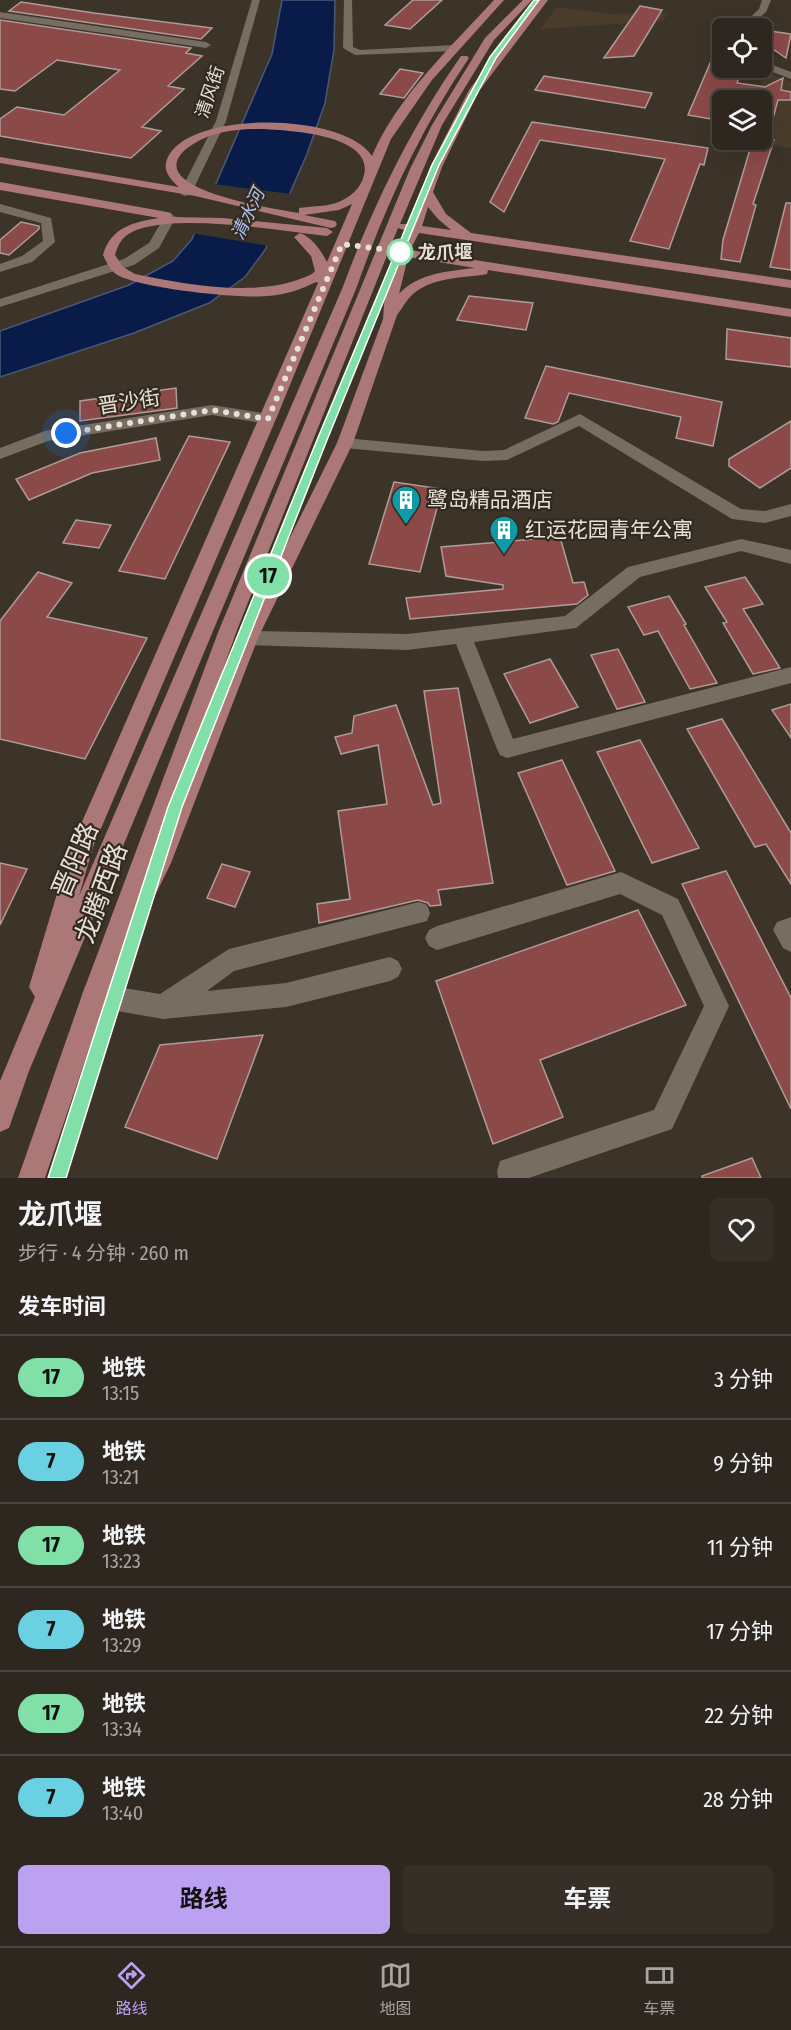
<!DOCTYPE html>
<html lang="zh">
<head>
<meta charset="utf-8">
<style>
  body { margin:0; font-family:"Fira Sans Condensed","Noto Sans SC",sans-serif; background:#362f28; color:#f1f3f6; height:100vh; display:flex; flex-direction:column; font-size:22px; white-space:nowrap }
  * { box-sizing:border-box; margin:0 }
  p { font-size:20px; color:#a7a5a4 }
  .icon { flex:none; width:33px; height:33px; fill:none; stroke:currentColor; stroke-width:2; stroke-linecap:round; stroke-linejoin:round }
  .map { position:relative; height:1178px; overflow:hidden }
  .panel { display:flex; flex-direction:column; background:#2e271f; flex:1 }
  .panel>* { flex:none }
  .badge { padding:0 12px; border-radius:20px; font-size:21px; line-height:39px }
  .buttons { position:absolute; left:712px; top:18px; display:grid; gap:12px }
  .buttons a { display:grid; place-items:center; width:60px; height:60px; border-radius:9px; background:#2e271f; box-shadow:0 6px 24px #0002,0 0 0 2px #49443d; font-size:30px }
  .you { position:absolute; width:30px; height:30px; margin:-15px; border:4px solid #fff; border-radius:50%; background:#1a73e8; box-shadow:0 0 0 9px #1a73e833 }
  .map>.badge { position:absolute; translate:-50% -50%; box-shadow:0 0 0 3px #fff }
  h2 { padding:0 18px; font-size:22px; line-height:54px }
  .round { display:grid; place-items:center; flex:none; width:63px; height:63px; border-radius:9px; background:#362f28 }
  .summary { display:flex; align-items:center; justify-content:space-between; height:102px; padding:0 18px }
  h1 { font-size:28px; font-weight:700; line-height:45px }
  .action { display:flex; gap:12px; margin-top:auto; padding:12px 18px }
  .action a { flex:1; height:69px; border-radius:9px; background:#bca0f2; color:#111; font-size:24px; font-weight:700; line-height:69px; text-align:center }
  .action a+a { background:#362f28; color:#f1f3f6 }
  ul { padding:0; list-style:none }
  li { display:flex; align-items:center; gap:18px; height:84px; padding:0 18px; border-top:2px solid #49443d }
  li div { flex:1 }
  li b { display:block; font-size:22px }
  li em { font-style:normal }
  li .badge { min-width:66px; font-weight:700; text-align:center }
  .menu { display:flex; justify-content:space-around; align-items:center; height:84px; border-top:2px solid #49443d; background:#2e271f; font-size:16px; color:#a7a5a4 }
  .menu a { display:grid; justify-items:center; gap:3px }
  .menu .current { color:#bca0f2 }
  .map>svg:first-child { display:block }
</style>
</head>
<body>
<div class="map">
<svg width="791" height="1178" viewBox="0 0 791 1178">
  <rect width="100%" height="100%" fill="#3d3429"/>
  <!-- built -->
  <path fill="#493c2b" d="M557 7 610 14 668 13 663 21 540 29Z
    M765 72 791 82V148L744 140H762V100H756Z"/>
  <!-- water -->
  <path fill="#091c49" stroke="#4b5774" stroke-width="1.5" d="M282 0H335L334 50 325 103 307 154 265 250 245 277 209 303 134 333 0 377V331L129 285 173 261 192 239 272 54Z"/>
  <!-- pier -->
  <path fill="#3d3429" d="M213 184 291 194 269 246 191 233Z"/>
  <!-- building -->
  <path fill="#8b4a47" stroke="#af9b99" stroke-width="1.5" d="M413 0H442L410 29 385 25Z
    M21 2 94 13 212 28 201 39 9 11Z
    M640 6 662 10 634 56 604 58Z
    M0 20 191 48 186 53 202 56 168 86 184 89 142 127 161 131 131 158 46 144 0 136V119L17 107 64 115 120 70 57 60 15 91 0 89Z
    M770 31 791 34 786 58 767 45Z
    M717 47 723 55V68H742L737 83 765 87 783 78 781 90 791 92V100H778L767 140H774L753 204 756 205 740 262 721 259 723 240 751 146 755 147 757 140H762V100H723V121L688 115Z
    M400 69 423 73 404 98 380 94Z
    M544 76 652 93 645 108 535 90Z
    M532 122 708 148 704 165 700 164 669 249 630 241 665 159 540 140 504 212 490 202Z
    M786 203H791V270L770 267Z
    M21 222 39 226V229L9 255 0 253V240Z
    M469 296 533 303 526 330 457 320Z
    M727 329 791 338V367L726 359Z
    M546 366 722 402 713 446 676 438 681 417 569 393 558 422 553 424 525 418Z
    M176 388 177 408 80 421V401Z
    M791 421V468L760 488 729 466V459Z
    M189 436 230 442 165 579 119 571Z
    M156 438 160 460 92 473 29 500 16 479 80 453Z
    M394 482 442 489 420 572 369 564Z
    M76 520 111 525 99 548 63 543Z
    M560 537 573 583 584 582 588 595 577 604 410 619 406 598 503 589V585L446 576 441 547Z
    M38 572 72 583 47 617 147 638 85 759 0 739V621Z
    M745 577 763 604 743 609 780 668 753 674 723 623 727 622 705 587Z
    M669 596 686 624 684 625 717 683 690 689 658 631 644 635 628 607Z
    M618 649 645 702 617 709 591 655Z
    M550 659 578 707 530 723 504 674Z
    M458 688 493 883 438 890 441 905 430 906 428 903 418 900 319 923 317 904 350 899 338 811 387 804 378 745 341 754 335 737 352 733 354 716 396 705 433 805 441 803 424 691Z
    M791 704V738L772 710Z
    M722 719 791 833V884L766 844 755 847 687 729Z
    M640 740 699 848 652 863 597 752Z
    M562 760 615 871 567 885 518 773Z
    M0 863 27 869 0 925Z
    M222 864 250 872 235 907 207 898Z
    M726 871 791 998V1109L682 884Z
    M638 910 686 1005 540 1060 563 1117 493 1144 436 981Z
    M263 1035 217 1159 125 1127 160 1045Z
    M752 1158 761 1178H702V1176Z"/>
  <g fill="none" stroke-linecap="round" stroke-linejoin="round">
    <!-- minor -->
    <path fill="#776d60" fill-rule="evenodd" d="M252 0H260L226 121 192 192 186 196 182 195 180 192 216 121Z
      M344 0H352L353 47 360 50 454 45 459 48 454 51 355 55 343 48Z
      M762 0H771L766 12 748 28H739L759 9Z
      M0 12 206 42 211 45 206 48 0 18Z
      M762 61 791 72V79L762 68Z
      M0 204 51 218 55 242 32 262 0 272V264L22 256 43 241 41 223 0 212Z
      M170 213 176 217 159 248 134 265 0 307V299L124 259 149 243 166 214Z
      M212 405 268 414 276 419 268 424 212 415 48 441 0 459V448L45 431Z
      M580 414 741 509 765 511 791 504V516L765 523 732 519 579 426 507 460 483 461 345 448 339 447 337 443 339 439 345 438 483 451 504 450Z
      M741 539 791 550V564L741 551 640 577 576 628 474 642 513 739 791 667V683L507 758 500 755 497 749 456 644 407 650 249 645 242 643 240 638 242 633 249 631 407 634 565 616 628 567Z
      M621 872 678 899 729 1006 672 1129 529 1178H498L497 1171 500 1161 654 1110 704 1006 662 915 620 894 437 950 429 946 425 938 429 930 437 926Z
      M419 902 427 905 430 913 427 921 234 971 207 991 286 983 390 957 398 961 402 969 398 977 390 981 286 1007 163 1019 94 1007 85 1004 82 995 85 986 94 983 160 994 229 949Z
      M791 917V952L783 948 773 930 777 922Z"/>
    <!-- major -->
    <path fill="#ac7777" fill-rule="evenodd" d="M494 0H504L432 80 391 139 276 419 93 847 79 896 342 289C373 206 410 129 461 56H467L469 58C420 130 385 207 356 289L29 1071 9 1128 0 1132V1081L35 997 29 987 71 847 318 283 316 282C300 290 284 295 267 296 240 299 136 288 116 274 110 270 106 261 103 255 111 227 134 222 159 218L0 190V182L167 212 171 213 172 217 222 218 327 228 333 232 327 236C282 231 163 210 127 235 120 240 117 248 115 255L123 267 135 274C189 285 262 299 312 274L315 271 311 256 294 237 300 233C312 237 322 252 327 262L352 204 339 210 304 215 335 221 337 224 335 227 331 228 195 196 0 163V157L179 187C166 176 161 166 171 152 202 110 345 114 372 156 397 97 451 47 494 0ZM251 129C276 129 375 132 364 175 361 189 349 198 336 203 324 207 311 206 299 208V213C278 209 139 190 186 149 205 134 227 130 251 129Z
      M523 0H532L494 40 442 125 400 224H410L430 167 469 90 538 0H548L479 91 442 167 433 192 446 214 471 233 791 280V288L419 233 410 250 791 309V317L488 270 487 274 482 275C458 278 429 278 411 296 405 302 402 309 397 315L353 443 258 638 171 863 141 924 131 926 45 1178H18L82 995 219 630 410 169 432 125 485 38ZM428 207 438 219 451 230 422 226ZM398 228 407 231 399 248H390ZM388 253 396 255 385 292 383 319 337 443 240 638 192 757 237 630ZM408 257 475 268C449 271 418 273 399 294Z"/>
  </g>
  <!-- line -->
  <path fill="#80e0a7" stroke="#fff" stroke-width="1.5" d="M534 0H539L496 58 439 165 327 440 182 807 66 1178H48L168 807 317 440 432 165 490 57Z"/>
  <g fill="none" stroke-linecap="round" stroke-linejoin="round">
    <!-- walk -->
    <path stroke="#e6e0d9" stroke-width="6" stroke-dasharray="0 10.8" d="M66 433 212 410 268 419 342 244 403 252H400"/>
  </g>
  <!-- icons -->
  <defs>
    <g id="building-pin" transform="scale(1.5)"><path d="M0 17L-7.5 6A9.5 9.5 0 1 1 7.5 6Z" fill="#0f9aa8" stroke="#332a1f"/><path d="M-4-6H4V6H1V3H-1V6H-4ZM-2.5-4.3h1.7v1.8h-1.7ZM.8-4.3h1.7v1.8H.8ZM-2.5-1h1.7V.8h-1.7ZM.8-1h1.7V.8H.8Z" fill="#fff"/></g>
  </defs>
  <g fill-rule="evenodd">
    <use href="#building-pin" x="406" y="500"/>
    <use href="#building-pin" x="504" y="530"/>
  </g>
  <!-- markers -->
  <circle fill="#fff" stroke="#80e0a7" stroke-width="3" cx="400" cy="252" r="12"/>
  <g text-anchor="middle" stroke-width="4.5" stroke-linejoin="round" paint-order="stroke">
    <!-- far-street labels -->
    <g font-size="18" fill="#e6e0d9" stroke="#332a1f">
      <text transform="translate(210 92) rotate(-71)" y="6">清风街</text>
    </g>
    <!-- far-water labels -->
    <g font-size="18" font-style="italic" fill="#abc3f2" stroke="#332a1f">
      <text transform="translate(248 214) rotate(-65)" y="6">清水河</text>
    </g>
    <!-- far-stop labels -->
    <g font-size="18" font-weight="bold" fill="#e6e0d9" stroke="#332a1f" text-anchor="start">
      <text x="418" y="258">龙爪堰</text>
    </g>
    <!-- street labels -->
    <g font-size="21" fill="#e6e0d9" stroke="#332a1f">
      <text transform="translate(129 402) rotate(-9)" y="7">晋沙街</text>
    </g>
    <!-- poi labels -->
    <g font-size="21" fill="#e6e0d9" stroke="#332a1f" text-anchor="start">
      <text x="427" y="507">鹭岛精品酒店</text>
      <text x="525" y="537">红运花园青年公寓</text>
    </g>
    <!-- near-street labels -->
    <g font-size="26" fill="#e6e0d9" stroke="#332a1f">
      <text transform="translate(75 860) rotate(-67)" y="9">晋阳路</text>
      <text transform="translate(101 893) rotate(-70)" y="9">龙腾西路</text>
    </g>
  </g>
</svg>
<div class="buttons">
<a><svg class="icon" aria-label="locate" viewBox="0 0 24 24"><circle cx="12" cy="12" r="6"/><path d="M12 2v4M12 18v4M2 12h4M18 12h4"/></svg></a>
<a><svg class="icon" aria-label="layers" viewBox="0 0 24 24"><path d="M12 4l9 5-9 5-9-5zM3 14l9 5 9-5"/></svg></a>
</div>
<div class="you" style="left:66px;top:433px"></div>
<b class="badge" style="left:268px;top:576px;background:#80e0a7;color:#111">17</b>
</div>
<section class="panel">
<div class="summary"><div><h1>龙爪堰</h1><p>步行 · 4 分钟 · 260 m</p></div><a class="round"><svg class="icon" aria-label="heart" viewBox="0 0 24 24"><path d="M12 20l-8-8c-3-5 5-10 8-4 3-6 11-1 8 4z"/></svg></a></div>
<h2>发车时间</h2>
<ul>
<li><span class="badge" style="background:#80e0a7;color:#111">17</span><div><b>地铁</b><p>13:15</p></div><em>3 分钟</em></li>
<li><span class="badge" style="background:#6ad1e3;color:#111">7</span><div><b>地铁</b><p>13:21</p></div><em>9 分钟</em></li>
<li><span class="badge" style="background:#80e0a7;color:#111">17</span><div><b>地铁</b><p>13:23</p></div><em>11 分钟</em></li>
<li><span class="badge" style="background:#6ad1e3;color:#111">7</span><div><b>地铁</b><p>13:29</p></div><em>17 分钟</em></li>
<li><span class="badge" style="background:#80e0a7;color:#111">17</span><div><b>地铁</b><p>13:34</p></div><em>22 分钟</em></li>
<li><span class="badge" style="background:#6ad1e3;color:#111">7</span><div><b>地铁</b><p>13:40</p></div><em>28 分钟</em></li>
</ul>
<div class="action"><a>路线</a><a>车票</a></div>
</section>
<nav class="menu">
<a class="current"><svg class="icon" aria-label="directions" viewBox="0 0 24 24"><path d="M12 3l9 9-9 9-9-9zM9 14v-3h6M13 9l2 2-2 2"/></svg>路线</a>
<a><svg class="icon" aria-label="map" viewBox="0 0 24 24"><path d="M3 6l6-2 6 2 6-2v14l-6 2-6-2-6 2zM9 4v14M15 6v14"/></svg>地图</a>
<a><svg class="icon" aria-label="tickets" viewBox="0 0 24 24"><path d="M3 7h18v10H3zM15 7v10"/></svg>车票</a>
</nav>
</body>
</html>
